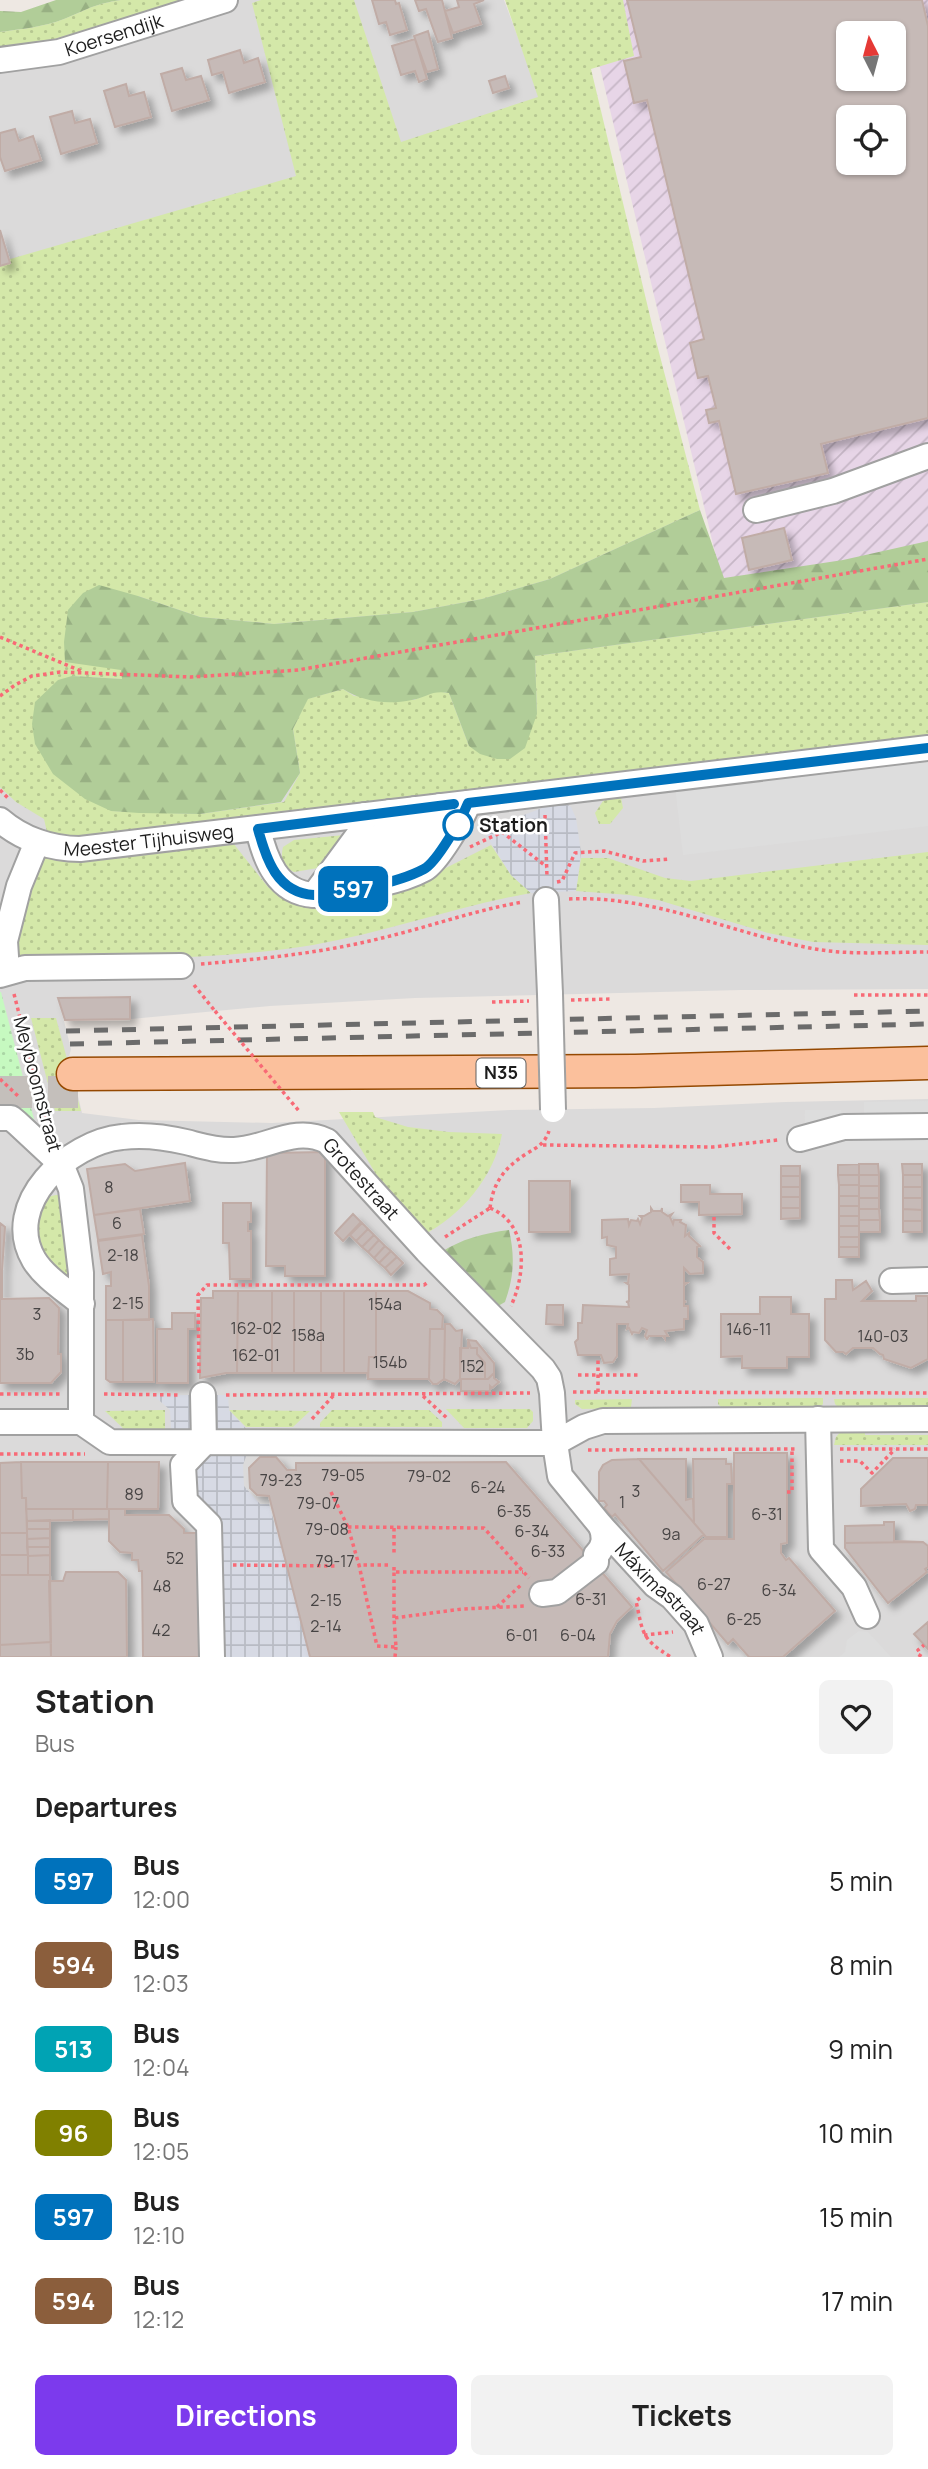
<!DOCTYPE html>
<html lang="en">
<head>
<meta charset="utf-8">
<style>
  body { margin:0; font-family:Manrope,sans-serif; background:#f2f2f2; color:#222; height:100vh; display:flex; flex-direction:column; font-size:26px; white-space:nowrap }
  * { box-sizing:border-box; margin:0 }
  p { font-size:23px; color:#767676 }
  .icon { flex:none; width:38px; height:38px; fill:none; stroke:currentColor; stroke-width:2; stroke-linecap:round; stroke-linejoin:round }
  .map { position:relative; height:1657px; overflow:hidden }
  .panel { display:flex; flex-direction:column; background:#fff; flex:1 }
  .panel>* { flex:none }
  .badge { padding:0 14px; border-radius:10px; font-size:24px; line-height:46px }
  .needle { width:46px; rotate:354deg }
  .controls { position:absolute; left:836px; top:21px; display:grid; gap:14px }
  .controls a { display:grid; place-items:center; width:70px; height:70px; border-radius:10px; background:#fff; box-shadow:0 2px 5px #0004; font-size:35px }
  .map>.badge { position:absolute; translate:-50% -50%; box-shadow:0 0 0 4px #fff }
  h2 { padding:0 35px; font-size:26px; line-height:63px }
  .round { display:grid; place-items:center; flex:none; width:74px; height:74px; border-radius:10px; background:#f2f2f2 }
  .overview { display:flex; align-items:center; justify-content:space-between; height:119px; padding:0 35px }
  h1 { font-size:33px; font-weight:700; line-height:52px }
  .cta { display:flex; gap:14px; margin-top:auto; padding:14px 35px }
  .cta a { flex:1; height:80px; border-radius:10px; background:#7c3aed; color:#fff; font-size:28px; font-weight:700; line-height:80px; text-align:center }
  .cta a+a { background:#f2f2f2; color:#222 }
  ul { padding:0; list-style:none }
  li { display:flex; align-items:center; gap:21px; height:84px; padding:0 35px }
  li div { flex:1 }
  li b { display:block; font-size:26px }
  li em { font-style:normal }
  li .badge { min-width:77px; font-weight:700; text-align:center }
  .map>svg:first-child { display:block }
</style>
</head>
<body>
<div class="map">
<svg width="928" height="1657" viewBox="0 0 928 1657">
  <defs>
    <pattern id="industrial-furrows" width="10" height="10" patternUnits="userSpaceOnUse" patternTransform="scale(1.75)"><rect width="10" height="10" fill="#e7d5e7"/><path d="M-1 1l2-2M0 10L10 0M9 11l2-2" fill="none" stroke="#c6b6c6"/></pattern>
    <pattern id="grass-dots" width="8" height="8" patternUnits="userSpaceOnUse" patternTransform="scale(1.75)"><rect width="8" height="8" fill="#d4e8a9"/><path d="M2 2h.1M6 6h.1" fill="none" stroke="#b6c791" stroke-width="1.8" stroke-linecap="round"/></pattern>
    <pattern id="forest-firs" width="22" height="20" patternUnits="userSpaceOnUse" patternTransform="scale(1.75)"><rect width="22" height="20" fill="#b1cd98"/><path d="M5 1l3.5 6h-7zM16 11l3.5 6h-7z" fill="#98b083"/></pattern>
    <pattern id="park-dots" width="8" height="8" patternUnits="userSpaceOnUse" patternTransform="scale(1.75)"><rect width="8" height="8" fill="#c6f9c0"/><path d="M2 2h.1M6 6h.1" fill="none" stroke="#aad5a5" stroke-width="1.8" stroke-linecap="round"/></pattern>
    <pattern id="plaza-grid" width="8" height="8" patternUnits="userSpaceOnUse" patternTransform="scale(1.75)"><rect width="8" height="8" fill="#d7dae4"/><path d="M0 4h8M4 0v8" fill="none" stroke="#b8bbc3"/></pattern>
    <filter id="shadow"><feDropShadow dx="6" dy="6" stdDeviation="3.5" flood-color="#0004"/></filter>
  </defs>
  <rect width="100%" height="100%" fill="#eee8e3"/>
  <!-- residential -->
  <path fill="#dbdada" d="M191 0H504L722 582 928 547V989L741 990 415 998 270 1006 131 1019 130 996 58 997 71 1049 69 1057 82 1113 139 1120 272 1123 509 1110 654 1108 786 1102 928 1099V1657H0V42Z"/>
  <!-- industrial -->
  <path fill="url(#industrial-furrows)" fill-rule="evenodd" d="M584 0H928V547L722 582ZM849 33H894V79H849ZM849 117H894V163H849Z"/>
  <!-- grass -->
  <path fill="url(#grass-dots)" d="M121 0H189L37 44 0 49V32C21 29 44 27 64 19 88 9 94 4 121 0Z
    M261 0H354L401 142 538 97 505 0H623L634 56 591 69 655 337 700 510 550 579 482 599 413 612 274 624 200 617 138 596 122 670V679L72 676 111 811 200 814 284 802 300 773 293 729 307 699 343 689 354 696 414 700 436 691 449 693 469 746 537 714 535 656 928 602V739L85 838 64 837 47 832 44 819 16 802 0 787V262L296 176 252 3Z
    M614 796 621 798 623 808 610 824H599L595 813 603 801Z
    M344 835 318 868 294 872C283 867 280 859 283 847L294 840Z
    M233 843 268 887 292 904 318 903 432 875 491 845 511 875 531 893C457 906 387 932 313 945 218 960 122 959 26 961L18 957 14 949 24 899 41 856Z
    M928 852V945L813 942 768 933 658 900 629 895 576 891 581 858H608L665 878 691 881Z
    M31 1018H56L81 1111H55Z
    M339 1112H373L375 1117 408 1127 449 1132 502 1134C494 1177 461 1216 423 1235L377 1176Z
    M56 1195H61L73 1280C50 1275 31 1239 37 1217 39 1210 44 1203 47 1197Z
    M823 1398V1404L819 1408H722L718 1404V1399Z
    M928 1398V1408H839L835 1404 834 1399Z
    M632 1399 631 1407 627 1408 582 1409 575 1404V1400Z
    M446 1409H530L533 1412V1421L527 1428H464Z
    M165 1410V1432H127L105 1411Z
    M229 1410 310 1411 293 1427H246Z
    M332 1410H429L442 1422V1427H320V1423Z
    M865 1428V1435H928V1445H834L836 1437 843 1429Z"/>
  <!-- forest -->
  <path fill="url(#forest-firs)" d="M56 0H121C94 4 88 9 64 19 44 27 21 29 0 32V11L21 12Z
    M700 510 724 578 843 560 928 541V602L535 656 537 714 525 748 510 759H497L480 754 469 746 449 693C431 690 428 697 412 700 387 705 364 702 343 689L308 699 293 729 300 773 281 802 200 814 139 813 111 811 85 799 53 774 35 744 32 724 35 702 58 680 72 676 122 679 121 670 65 662 64 642 68 610 83 593 99 585 138 596 200 617 274 624 413 612 482 599 550 579Z
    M509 1230C515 1256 514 1277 505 1302L498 1306 440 1253C461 1239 484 1233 509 1230Z"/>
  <!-- park -->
  <path fill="url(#park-dots)" d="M0 992H1L37 1131 0 1111Z"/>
  <!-- parking -->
  <path fill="#ddd" d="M928 758V826L683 855 675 786Z
    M928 1101V1150H804L805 1110H841L842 1117 864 1116V1102Z
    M859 1631 868 1632 891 1657H839L845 1652 847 1640Z"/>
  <!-- plaza -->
  <path fill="url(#plaza-grid)" d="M555 803H565L571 807 576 818 581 852 576 891 531 893 511 875 486 835 516 818Z
    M153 1395H228L229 1410 250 1433 251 1443 243 1465 244 1486 260 1504H269L300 1614 309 1657H212L209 1525 176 1460 172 1443 170 1410Z"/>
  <!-- building -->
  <path fill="#c6bab7" stroke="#c0aca6" stroke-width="2" fill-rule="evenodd" filter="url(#shadow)" d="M372 0H395L396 4 399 3 407 30 390 35 386 22 379 24Z
    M415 0H442L452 38 438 42 426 9 419 11Z
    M457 0H484L474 4 481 24 453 33 445 11 459 7Z
    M627 0H922L928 26V418L821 444 828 473 736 494 719 421 709 423 706 410 716 408 708 376 698 378 690 343 704 339 647 100 634 103 624 61 641 57ZM849 33H894V79H849ZM849 117H894V163H849Z
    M428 31 438 69 427 72 414 36Z
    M415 39 427 79 419 82 415 71 401 75 392 46Z
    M240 50 244 63 258 58 265 82 229 93 223 72 212 75 208 60Z
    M182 68 186 80 201 76 209 100 172 111 161 74Z
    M505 76 509 88 493 93 489 81Z
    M126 84 129 96 144 92 151 117 115 127 104 91Z
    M72 111 75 123 90 119 97 143 61 154 50 117Z
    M15 129 19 141 33 136 41 160 5 171 0 157V133Z
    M0 230 10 263 0 266Z
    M784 528 792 560 749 570 742 538Z
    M130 997V1019L65 1020 58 998Z
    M325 1152V1276H285V1266H266L267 1153Z
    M185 1163 190 1201 94 1215 87 1169 125 1164 135 1171Z
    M859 1164V1175H838V1165Z
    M859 1164H878L879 1175H859Z
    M902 1164H922V1175H903Z
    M781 1166H800V1176H781Z
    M838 1175H859V1185H839Z
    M859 1175H879V1186H859Z
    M903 1175H922V1187H903Z
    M781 1176H800V1187H781Z
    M529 1181H570V1232H529Z
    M681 1185H710V1194H742V1214L699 1215V1202H681Z
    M839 1185H859V1196H839Z
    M859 1186H879V1198H859Z
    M781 1187H800V1197H781Z
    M903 1187H922V1198H903Z
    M839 1196H859V1206H839Z
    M781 1197H800V1208H781Z
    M859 1198H879V1209H859Z
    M903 1198H922V1210L903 1209Z
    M223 1203H251V1222H248V1231H251V1279H230L229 1243H223Z
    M839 1206H859V1216H839Z
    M651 1208 653 1211H661L662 1208V1212L668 1216 672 1214 670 1217 673 1224 674 1220H681L680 1222 686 1225 685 1236 689 1233V1236L700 1246 697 1247V1257L703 1262V1273L690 1274 684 1268V1283H687L684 1285V1301L686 1302H684V1306H688V1319H684V1329L665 1331 668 1336H665V1339L663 1336H649L647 1339 645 1336 647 1330 642 1328 639 1333 633 1332 632 1334 629 1328 627 1329 628 1324H617V1356L613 1362 604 1363 601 1355H578L575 1342 578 1339V1323H582L583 1305 629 1307 628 1302H626L629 1301V1285L626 1283H628L629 1274 610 1275V1259L616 1258V1247L607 1245V1237L602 1238V1220L628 1219 629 1225 631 1220 637 1221 638 1219 640 1224 642 1218 640 1216H644L651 1212Z
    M781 1208H800V1218L781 1219Z
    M140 1209 144 1234 98 1240 94 1215Z
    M859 1209H879L880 1220H859Z
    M903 1209 922 1210V1221H903Z
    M353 1214 361 1222 343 1241 335 1233Z
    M839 1216H859V1226H839Z
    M859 1220H880V1232H859Z
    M903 1221H922V1232H903Z
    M0 1223 5 1227 2 1271H0Z
    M362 1223 368 1229 356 1241 350 1235Z
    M839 1226H859V1237H839Z
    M368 1229 374 1235 362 1247 356 1241Z
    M142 1235 149 1286V1320H106V1286H111V1272L103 1274 98 1241Z
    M374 1235 379 1240 368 1252 362 1247Z
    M839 1237H859V1247H839Z
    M379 1240 385 1246 374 1258 368 1252Z
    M385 1246 391 1251 379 1263 374 1258Z
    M839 1247H859V1257H839Z
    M391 1251 397 1257 385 1268 379 1263Z
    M397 1257 403 1263 391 1275 385 1268Z
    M0 1271H2V1299L49 1298 59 1308 58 1354H61V1372L51 1383H0Z
    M836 1280H852L853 1290 866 1281 872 1291 862 1301H916V1296H928V1359L911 1368 884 1359 883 1355 880 1354 873 1348H853L846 1354 843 1352H836L825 1340V1299H836Z
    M213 1291H238L237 1373H226L200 1378 201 1298H213Z
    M238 1291H272V1373H237Z
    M272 1291H294V1373H272Z
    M294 1291H321V1373H294Z
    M321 1291H344V1373H321Z
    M344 1291H376V1357H369L368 1379 367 1373H344Z
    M376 1291H408L430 1303V1309L437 1310 443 1316 442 1329H430L429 1379H368L369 1357H376Z
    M760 1297H791V1314H809V1357H787V1368H742V1356L721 1357V1314H760Z
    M547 1305H563V1325L546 1324Z
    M172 1313H195V1329H188V1383H157V1329H172Z
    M153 1319 154 1382H123V1320Z
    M106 1320H123V1382H110L106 1379Z
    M445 1324H450L456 1331 462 1330 460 1379 455 1384 444 1379Z
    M430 1329H445L444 1379 437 1384H433L429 1379Z
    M468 1340 476 1341 494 1363V1373L488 1379H485V1363L477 1354V1348H471Z
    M468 1344 471 1348H477V1354L485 1363V1379H460V1348H468Z
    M494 1373V1378L499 1382 492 1388 490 1386V1391H461V1379H488Z
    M734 1453H787V1543L781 1544V1553L786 1560 789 1558 835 1611 783 1657H749L733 1639 728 1644 666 1572 704 1539H734Z
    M260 1457H276L287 1470H296V1463L506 1462 632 1607 617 1621 610 1634 608 1657H310L269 1496 257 1495 250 1488 249 1468Z
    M893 1458H928V1505H916L915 1509 910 1511 906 1504 861 1506V1489Z
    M639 1459 706 1537 703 1535 663 1571 615 1514 612 1517 604 1508 607 1505 604 1501H599V1472L603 1465 612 1460Z
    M639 1459H686V1500L693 1498 694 1523Z
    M693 1459H726V1464H731L732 1484H727V1537H706L694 1523Z
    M21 1462 22 1498H26L27 1533H0V1463Z
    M21 1462H108L107 1509H26V1498H22Z
    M108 1462H159L158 1509H107Z
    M26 1509H73V1520L27 1521Z
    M73 1509H109V1519L73 1520Z
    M109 1509H125V1515H169L184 1529V1533H199L200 1657H143L142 1571H139L138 1560H132V1553L120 1552 109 1541Z
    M50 1520V1529H27V1521Z
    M884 1522H894V1541L923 1542 845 1543V1526L884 1525Z
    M27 1529H50V1538L27 1539Z
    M0 1533H27L28 1555H0Z
    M50 1538V1547H27V1539Z
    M923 1542 928 1546V1567L925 1569 927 1572 888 1603 845 1548V1543Z
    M27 1547H50V1555L28 1556Z
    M0 1555H28V1575H0Z
    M50 1555V1575H28V1556Z
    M66 1572H118L126 1580 127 1657H51L49 1581H63Z
    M0 1575H50L51 1642 0 1645Z
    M928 1622V1649L914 1634Z
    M51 1642V1657H0V1645Z"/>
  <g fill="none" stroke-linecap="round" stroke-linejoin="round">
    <!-- major-tunnel -->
    <path stroke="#c4bfbb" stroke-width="32" stroke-dasharray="32 16" stroke-linecap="butt" d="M0 1092H78"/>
    <!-- minor casing -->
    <g stroke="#a1a1a1" stroke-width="28">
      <g id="minor">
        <path id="s1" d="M0 60 59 52 225 0"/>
        <path d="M756 510 833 491 928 456"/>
        <path id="s2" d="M0 820C22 839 51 849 80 849L928 748"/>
        <path d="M258 829C265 859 277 893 314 895 346 890 395 885 424 869 437 862 463 818 468 803"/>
        <path d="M397 879 436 822 440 806"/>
        <path d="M366 886 410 826 415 809"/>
        <path d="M341 891 386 829 390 812"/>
        <path d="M314 895 359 834 365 815"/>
        <path d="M546 900 550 994"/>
        <path d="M7 972 5 941 19 886 37 842"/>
        <path d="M0 975 25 968 181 966"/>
        <path d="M0 1118H11L17 1123 61 1164 71 1189 81 1273V1422"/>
        <path d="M800 1139 844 1127 928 1126"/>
        <path d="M892 1281 928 1280"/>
        <path id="s3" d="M82 1304C67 1291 45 1278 34 1260 1 1204 69 1142 122 1137 144 1134 165 1137 186 1142 202 1146 217 1151 234 1150 267 1149 294 1125 327 1141L427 1251 543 1369 549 1378 552 1393 555 1443 560 1476 601 1526 655 1585 672 1597 696 1624 710 1657"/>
        <path d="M203 1395 204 1443 183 1465 185 1501 209 1525 212 1657"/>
        <path d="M818 1419 821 1549 854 1587 867 1616"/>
        <path d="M0 1422H81L110 1442 555 1443 584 1427 603 1421 928 1419"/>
        <path d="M542 1594 557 1592 596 1562V1555C605 1546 605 1537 601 1526"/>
      </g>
    </g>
    <!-- major casing -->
    <g stroke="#954902" stroke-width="35">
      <path id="major" d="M73 1074 635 1071 928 1063"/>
    </g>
    <!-- path -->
    <path stroke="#f86a76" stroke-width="3.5" stroke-dasharray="3.5 3.5" stroke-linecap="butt" d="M0 637 81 671
      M0 696 15 685 32 676 60 672 191 677 298 670 928 559
      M0 790 9 799
      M545 815 547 877
      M470 847 502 832 547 867
      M557 882 562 881 575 853 604 851 643 861 669 859
      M569 899C651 895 726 931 805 947 844 956 888 952 928 952
      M201 964C262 959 322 953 382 938 429 927 475 910 523 902
      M194 985 215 1011
      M14 994 46 1119
      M854 995H928
      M571 1000 611 999
      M492 1002 529 1001
      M0 1079 18 1096
      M543 1145 713 1147 778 1140
      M490 1208C529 1224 526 1273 511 1306
      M490 1208C493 1183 504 1168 526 1154 537 1147 544 1145 549 1131
      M714 1217V1233L732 1251
      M445 1237 490 1208
      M199 1373 198 1295 207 1285H424L427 1283
      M578 1375H638
      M573 1392 928 1393
      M598 1392V1357
      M0 1394H61
      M104 1394 180 1395
      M226 1395 530 1393
      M423 1396 448 1419
      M312 1419 334 1395
      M840 1449H928
      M588 1450 797 1449
      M0 1454H85
      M840 1461H860L872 1473 895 1449
      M331 1492 348 1527 359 1565
      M787 1492H792V1449
      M348 1527 484 1528 529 1578
      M394 1528V1554
      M233 1565 337 1566
      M388 1565H359L377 1646 396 1647 394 1618 462 1609 525 1606
      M394 1567V1572H523
      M640 1598 636 1601C643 1633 641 1639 671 1657
      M497 1607 521 1585
      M394 1618V1572
      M644 1635 673 1632
      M395 1657 396 1647
      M919 1657 921 1654 918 1650 924 1645"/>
    <!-- minor -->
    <use href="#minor" stroke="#fff" stroke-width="24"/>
    <!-- major -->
    <use href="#major" stroke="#fbc09c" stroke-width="32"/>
    <!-- rail -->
    <path stroke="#6b6b6b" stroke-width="5" stroke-dasharray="14 14" stroke-linecap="butt" d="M66 1031 928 1011
      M70 1044 928 1024"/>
    <!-- minor-bridge casing -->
    <g stroke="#a1a1a1" stroke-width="28" stroke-linecap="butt">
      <path id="minor-bridge" d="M550 994 553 1110"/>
    </g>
    <!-- path-bridge -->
    <path stroke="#f86a76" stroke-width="3.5" stroke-dasharray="3.5 3.5" stroke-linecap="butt" d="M215 1011 299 1111"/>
    <!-- minor-bridge -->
    <use href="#minor-bridge" stroke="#fff" stroke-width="24"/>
  </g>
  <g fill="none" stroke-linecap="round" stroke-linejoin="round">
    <!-- line casing -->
    <g stroke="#fff" stroke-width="16">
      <path id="line" d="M454 804 258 829C266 859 277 893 314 895 347 891 394 885 424 869 437 862 462 818 468 803L928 748"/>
    </g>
    <!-- line -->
    <use href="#line" stroke="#0072bc" stroke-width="10"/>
  </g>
  <!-- markers -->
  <circle fill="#fff" stroke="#0072bc" stroke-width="3.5" cx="458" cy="825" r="14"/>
  <g text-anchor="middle" stroke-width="5" stroke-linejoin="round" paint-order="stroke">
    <!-- number labels -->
    <g font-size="16" fill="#474444">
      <text x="109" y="1193">8</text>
      <text x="117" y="1229">6</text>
      <text x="123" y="1261">2-18</text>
      <text x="128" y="1309">2-15</text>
      <text x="385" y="1310">154a</text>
      <text x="37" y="1320">3</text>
      <text x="256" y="1334">162-02</text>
      <text x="749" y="1335">146-11</text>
      <text x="308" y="1341">158a</text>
      <text x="883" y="1342">140-03</text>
      <text x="25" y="1360">3b</text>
      <text x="256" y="1361">162-01</text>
      <text x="390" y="1368">154b</text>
      <text x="472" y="1372">152</text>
      <text x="343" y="1481">79-05</text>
      <text x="429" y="1482">79-02</text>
      <text x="281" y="1486">79-23</text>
      <text x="488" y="1493">6-24</text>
      <text x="636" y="1497">3</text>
      <text x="134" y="1500">89</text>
      <text x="622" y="1508">1</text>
      <text x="318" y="1509">79-07</text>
      <text x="514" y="1517">6-35</text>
      <text x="767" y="1520">6-31</text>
      <text x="327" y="1535">79-08</text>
      <text x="532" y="1537">6-34</text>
      <text x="671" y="1540">9a</text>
      <text x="548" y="1557">6-33</text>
      <text x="175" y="1564">52</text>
      <text x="335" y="1567">79-17</text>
      <text x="714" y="1590">6-27</text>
      <text x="162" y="1592">48</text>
      <text x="779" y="1596">6-34</text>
      <text x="591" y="1605">6-31</text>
      <text x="326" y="1606">2-15</text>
      <text x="744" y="1625">6-25</text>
      <text x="326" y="1632">2-14</text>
      <text x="161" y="1636">42</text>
      <text x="522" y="1641">6-01</text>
      <text x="578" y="1641">6-04</text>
    </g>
    <!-- shield labels -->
    <rect fill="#fff" stroke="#616161" stroke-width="2" x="476.5" y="1058.5" width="49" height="29" rx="5"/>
    <g font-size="18" font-weight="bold" fill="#1d1d1d">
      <text x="501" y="1079">N35</text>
    </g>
    <!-- street labels -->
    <g font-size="19" fill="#1d1d1d" stroke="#fff">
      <text dy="7" stroke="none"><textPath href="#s1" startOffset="117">Koersendijk</textPath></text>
      <text dy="7" stroke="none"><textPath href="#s2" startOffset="156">Meester Tijhuisweg</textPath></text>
      <text transform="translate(38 1084) rotate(75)" y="7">Meyboomstraat</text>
      <text dy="7" stroke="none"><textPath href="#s3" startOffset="502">Grotestraat</textPath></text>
      <text dy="7" stroke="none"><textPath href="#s3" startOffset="1026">Máximastraat</textPath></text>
    </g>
    <!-- stop labels -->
    <g font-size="19" font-weight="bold" fill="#1d1d1d" stroke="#fff" text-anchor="start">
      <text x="479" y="832">Station</text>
    </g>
  </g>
</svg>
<div class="controls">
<a><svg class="needle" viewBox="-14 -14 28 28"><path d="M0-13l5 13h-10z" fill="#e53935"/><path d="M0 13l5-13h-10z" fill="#767676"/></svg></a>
<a><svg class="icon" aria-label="locate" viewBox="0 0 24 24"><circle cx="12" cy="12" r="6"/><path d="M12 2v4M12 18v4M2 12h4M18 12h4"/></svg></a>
</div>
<b class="badge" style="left:353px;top:889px;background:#0072bc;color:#fff">597</b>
</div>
<section class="panel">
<div class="overview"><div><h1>Station</h1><p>Bus</p></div><a class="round"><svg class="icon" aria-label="heart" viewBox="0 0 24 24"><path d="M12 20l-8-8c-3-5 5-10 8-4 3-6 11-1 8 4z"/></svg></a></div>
<h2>Departures</h2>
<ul>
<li><span class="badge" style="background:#0072bc;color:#fff">597</span><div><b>Bus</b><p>12:00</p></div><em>5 min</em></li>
<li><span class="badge" style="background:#8b5e3c;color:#fff">594</span><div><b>Bus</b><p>12:03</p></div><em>8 min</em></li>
<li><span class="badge" style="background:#00a3b4;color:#fff">513</span><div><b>Bus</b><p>12:04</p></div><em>9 min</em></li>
<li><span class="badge" style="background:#808000;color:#fff">96</span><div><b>Bus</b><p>12:05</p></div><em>10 min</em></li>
<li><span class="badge" style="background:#0072bc;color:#fff">597</span><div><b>Bus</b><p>12:10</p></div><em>15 min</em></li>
<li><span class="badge" style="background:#8b5e3c;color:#fff">594</span><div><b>Bus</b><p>12:12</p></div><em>17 min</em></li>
</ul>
<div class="cta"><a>Directions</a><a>Tickets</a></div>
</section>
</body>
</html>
